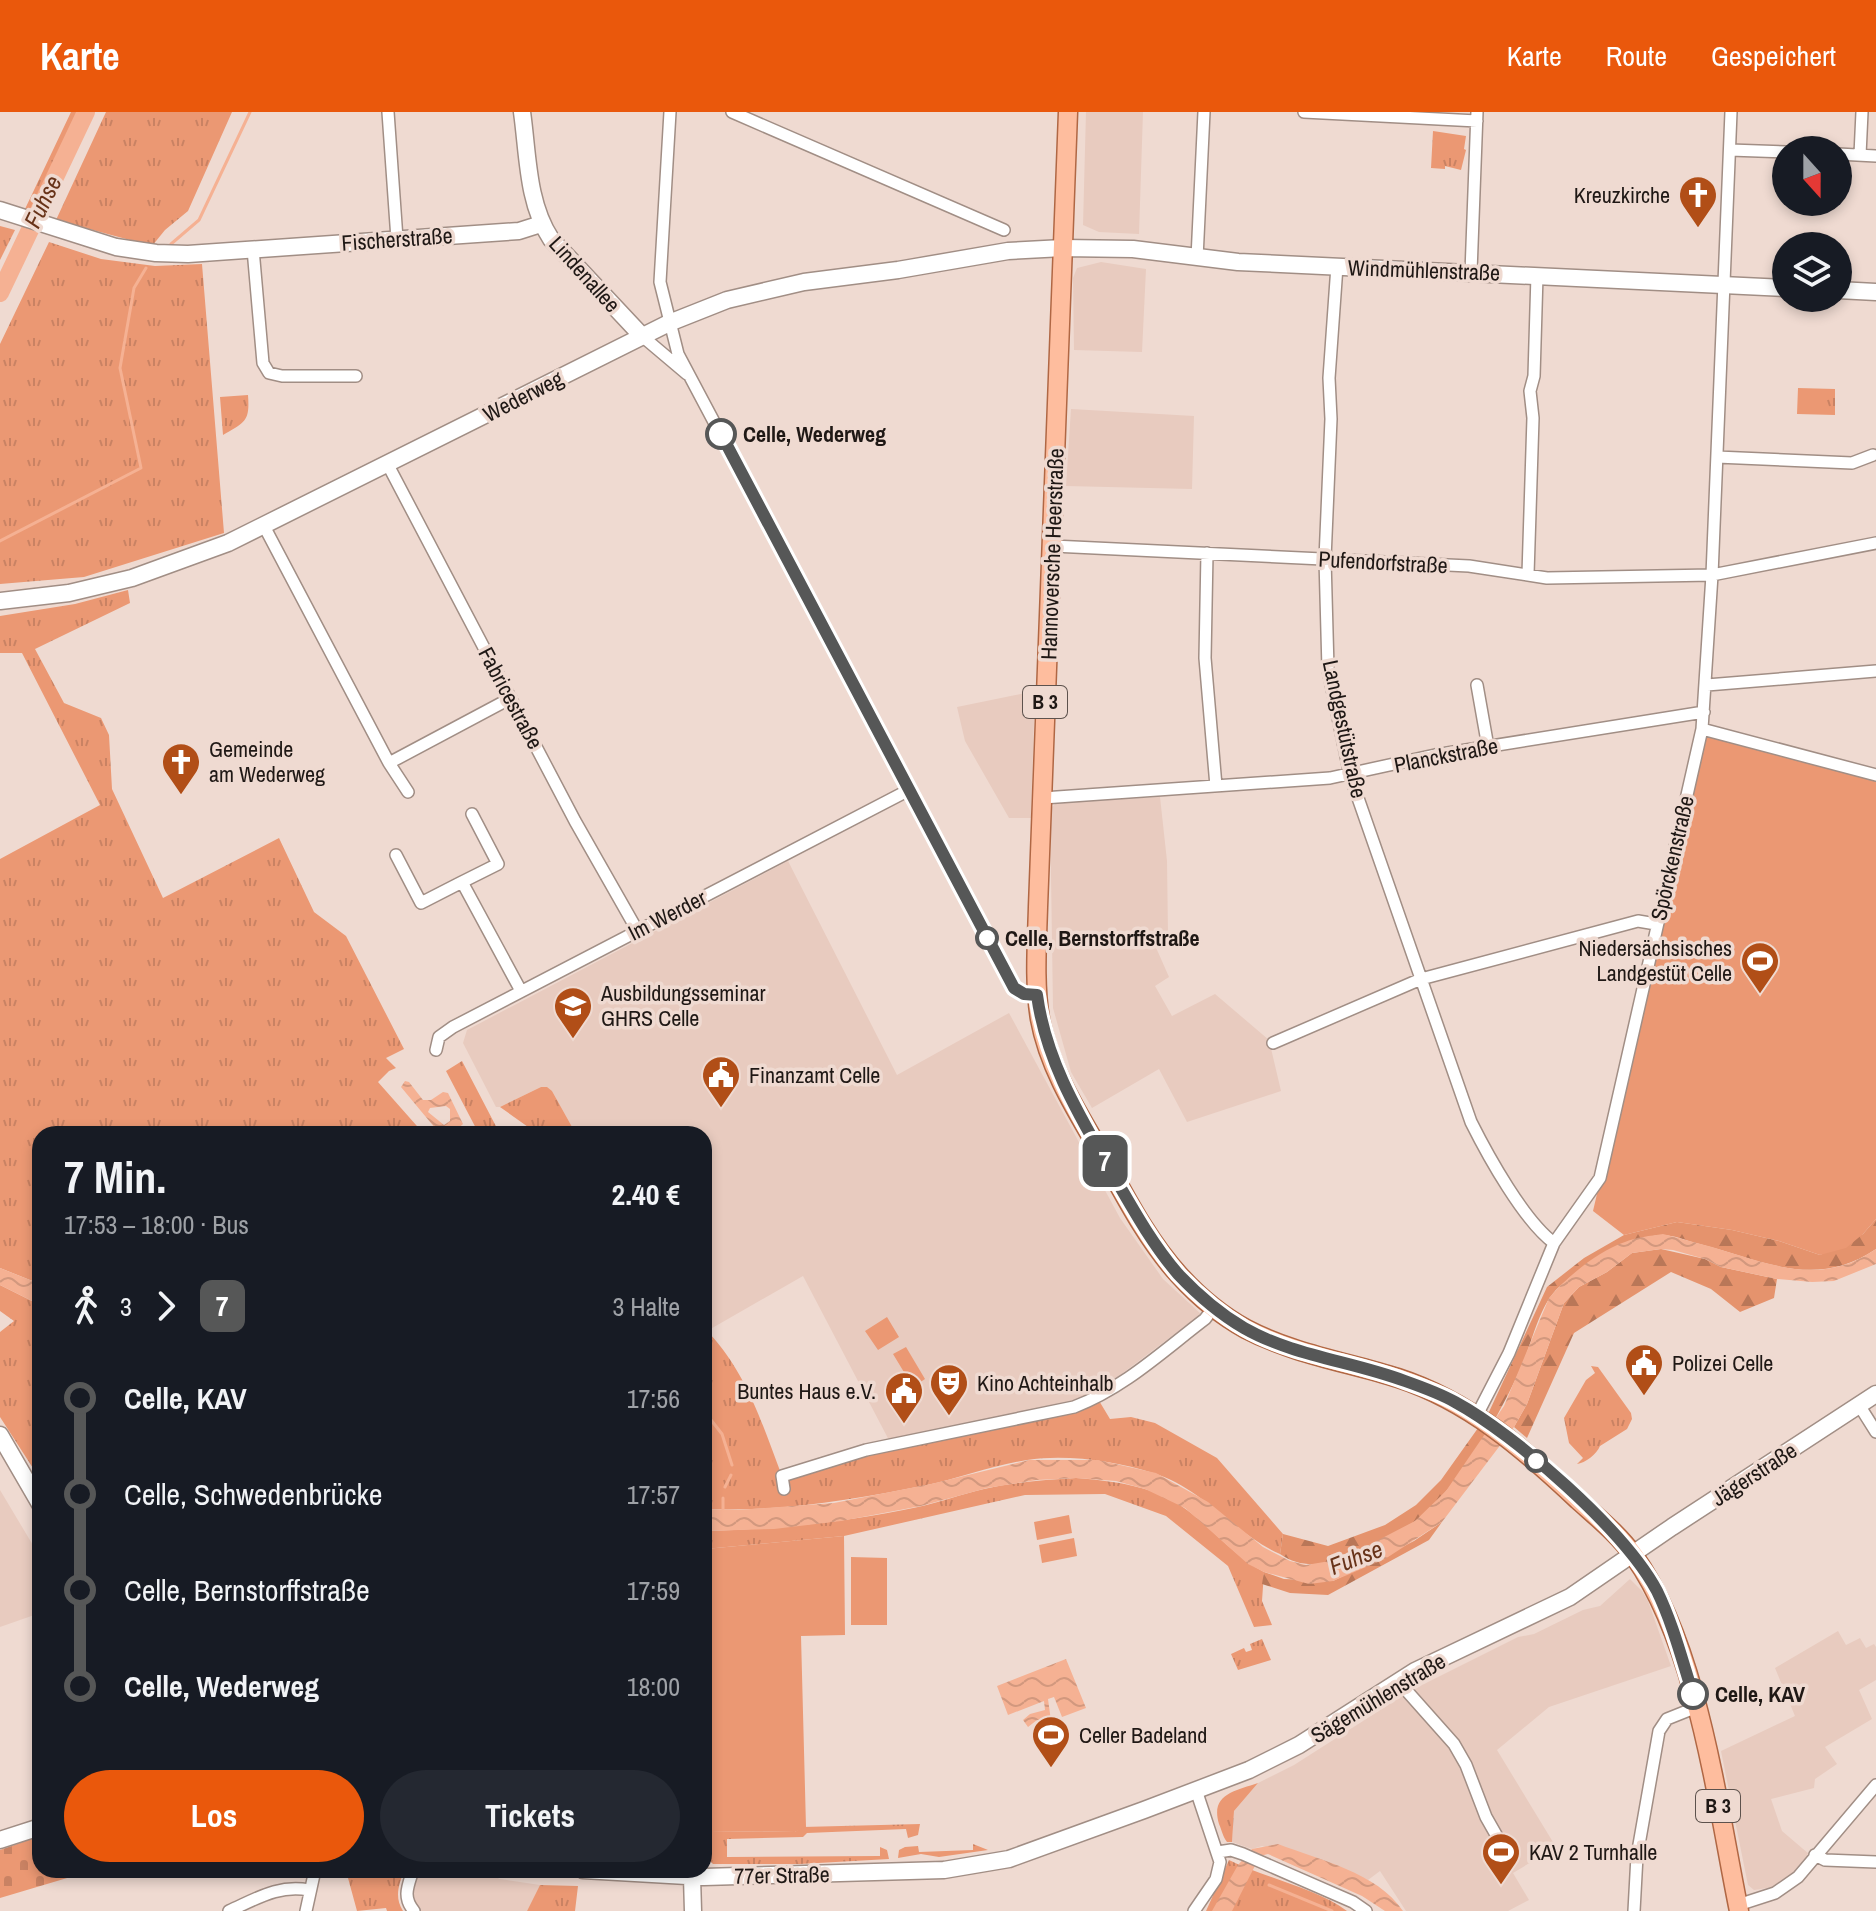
<!DOCTYPE html>
<html lang="de">
<head>
<meta charset="utf-8">
<style>
  body { margin:0; font-family:"Archivo Narrow",sans-serif; background:#242831; color:#f1f3f6; height:100vh; display:flex; flex-direction:column; font-size:30px; white-space:nowrap }
  * { box-sizing:border-box; margin:0 }
  p { font-size:26px; color:#9ea1a6 }
  .icon { flex:none; width:44px; height:44px; fill:none; stroke:currentColor; stroke-width:2; stroke-linecap:round; stroke-linejoin:round }
  .map { position:relative; flex:1; overflow:hidden }
  .drawer { position:absolute; left:32px; top:1014px; width:680px; height:752px; display:flex; flex-direction:column; background:#171b24; border-radius:24px; box-shadow:0 4px 12px #0003 }
  .drawer>* { flex:none }
  .badge { padding:0 16px; border-radius:12px; font-size:28px; line-height:52px }
  .needle { width:52px; rotate:159deg }
  .tools { position:absolute; left:1772px; top:24px; display:grid; gap:16px }
  .tools a { display:grid; place-items:center; width:80px; height:80px; border-radius:50%; background:#171b24; box-shadow:0 4px 12px #0003; font-size:40px }
  .map>.badge { position:absolute; translate:-50% -50%; box-shadow:0 0 0 4px #fff }
  .legs { display:flex; align-items:center; gap:12px; height:88px; padding:0 32px; font-size:26px }
  .legs p { margin-inline-start:auto }
  .summary { display:flex; align-items:center; justify-content:space-between; height:136px; padding:0 32px }
  h1 { font-size:44px; font-weight:700; line-height:60px }
  .action { display:flex; gap:16px; margin-top:auto; padding:16px 32px }
  .action a { flex:1; height:92px; border-radius:48px; background:#ea580c; color:#fff; font-size:32px; font-weight:700; line-height:92px; text-align:center }
  .action a+a { background:#242831; color:#f1f3f6 }
  ul { padding:0 32px; list-style:none }
  li { display:flex; align-items:center; gap:28px; height:96px; font-size:30px }
  li i { display:grid; place-items:center; width:12px; height:100%; margin:0 10px; background:currentColor }
  li i::after { content:''; width:20px; height:20px; margin:-10px; border:6px solid; border-radius:50%; background:#171b24 }
  li p { margin-inline-start:auto }
  li:first-child i { background:linear-gradient(#0000 50%,currentColor 0) }
  li:last-child i { background:linear-gradient(currentColor 50%,#0000 0) }
  header { display:flex; align-items:center; gap:48px; box-sizing:border-box; height:112px; padding:0 40px; background:#ea580c; color:#fff }
  header strong { font-size:38px }
  nav { display:flex; gap:44px; margin-inline-start:auto; font-size:28px }
  .map>svg:first-child { display:block }
</style>
</head>
<body>
<header>
<strong>Karte</strong>
<nav><a>Karte</a><a>Route</a><a>Gespeichert</a></nav>
</header>
<div class="map">
<svg width="1876" height="1799" viewBox="0 0 1876 1799">
  <defs>
    <pattern id="grass-tufts" width="24" height="20" patternUnits="userSpaceOnUse" patternTransform="scale(2)"><rect width="24" height="20" fill="#eb9873"/><path d="M3 7l-1-3M5 7V3M7 7l1-3M15 17l-1-3M17 17v-4M19 17l1-3" fill="none" stroke="#c98263"/></pattern>
    <pattern id="forest-firs" width="22" height="20" patternUnits="userSpaceOnUse" patternTransform="scale(2)"><rect width="22" height="20" fill="#e5936d"/><path d="M5 1l3.5 6h-7zM16 11l3.5 6h-7z" fill="#b97758"/></pattern>
    <pattern id="cemetery-stones" width="16" height="16" patternUnits="userSpaceOnUse" patternTransform="scale(2)"><rect width="16" height="16" fill="#eb9873"/><path d="M2 7V4a2 2 0 0 1 4 0v3zM10 15v-3a2 2 0 0 1 4 0v3z" fill="#c98263"/></pattern>
    <pattern id="water-waves" width="16" height="10" patternUnits="userSpaceOnUse" patternTransform="scale(2)"><rect width="16" height="10" fill="#f5b193"/><path d="M0 5q4-4 8 0t8 0" fill="none" stroke="#d2987e"/></pattern>
  </defs>
  <rect width="100%" height="100%" fill="#efdad1"/>
  <!-- built -->
  <path fill="#e8cbbf" d="M1086 0H1143L1139 122 1099 120 1083 113Z
    M1101 150 1146 157 1142 240 1074 238 1073 166 1077 156Z
    M1071 297 1194 304 1192 377 1066 374Z
    M1035 579 1031 706H1009L965 629 957 595Z
    M1160 685 1167 749 1168 822 1154 831 1169 865 1155 874 1172 904 1215 882 1269 928 1281 979 1187 1010 1159 957 1092 996 1071 960 1053 896 1050 697 1056 691Z
    M788 749 897 963 1009 901 1120 1106 1163 1167 1201 1202 1095 1282 1043 1300 891 1332 803 1164 707 1219 704 1216V1022H576L552 979 541 975 500 995H496L463 931 467 918Z
    M0 1378 40 1445V1501L0 1515Z
    M1630 1467 1642 1479 1648 1489 1671 1554 1549 1595 1497 1638 1556 1735 1513 1761 1529 1788 1508 1799H1406L1380 1759 1368 1768 1337 1755 1262 1734 1252 1737 1232 1730 1234 1699 1258 1671 1294 1653 1410 1579 1518 1525 1534 1522 1583 1498 1600 1494Z
    M1838 1519 1846 1533 1860 1526 1866 1536 1874 1532 1876 1535V1568L1859 1578 1872 1607 1825 1635 1837 1652 1815 1667 1814 1676 1771 1687 1782 1719 1809 1742 1790 1764 1773 1775 1754 1778 1748 1773 1721 1639 1795 1604 1775 1556Z
    M420 1758H480L500 1767 540 1773 527 1799H414L420 1797 414 1790 412 1781Z"/>
  <!-- grass -->
  <path fill="url(#grass-tufts)" d="M71 0H81L32 99 25 97Z
    M106 0H232L188 99 165 118 152 134 56 108Z
    M1433 19 1466 24 1464 37 1466 38 1461 58 1445 54V57L1431 56Z
    M0 114 15 118 0 148Z
    M49 130 101 147 155 154 202 152 224 421 84 465 0 472V232Z
    M1798 276 1835 277V303L1797 302Z
    M248 283C250 310 245 310 223 323L220 285Z
    M128 478 130 491 35 537 64 591 101 606 109 623 112 677 163 786 279 726 314 800 346 824 404 937 386 946 396 956 389 959 378 970 424 1022H40V1172L0 1156V747L100 693 22 541H0V504L75 492Z
    M462 949 500 1022H479L446 959Z
    M541 975H547L552 979 576 1022H538L500 995Z
    M0 1173 40 1193V1367L0 1305V1220L14 1209 0 1199Z
    M704 1216C745 1256 762 1311 782 1364L1043 1300 1095 1282 1110 1307 1131 1305 1155 1311 1217 1346 1283 1422 1280 1442C1234 1422 1203 1376 1153 1361 1116 1349 1066 1342 1027 1348 993 1353 960 1366 927 1373 853 1388 779 1400 704 1397Z
    M1591 1254 1598 1255 1631 1301 1632 1307 1627 1317 1600 1334C1597 1342 1585 1351 1577 1352L1583 1346 1569 1331 1564 1306 1586 1268 1595 1261Z
    M1076 1366C1114 1369 1156 1374 1187 1398 1214 1418 1235 1445 1264 1460L1262 1489 1272 1513 1254 1515 1228 1454 1166 1404 1105 1382 1025 1383 844 1424 705 1437 704 1445V1419C777 1417 847 1410 918 1395 941 1390 962 1382 984 1377 1014 1370 1045 1368 1076 1366Z
    M1262 1527 1271 1548 1238 1558 1231 1542 1244 1536 1246 1540 1252 1538 1250 1532Z
    M1258 1671 1234 1699 1232 1730H1227C1223 1725 1222 1719 1219 1712 1210 1682 1235 1679 1258 1671Z
    M920 1712 918 1723 908 1726 906 1717 807 1721 803 1725 727 1727V1745L880 1744V1735L887 1738 889 1747 800 1752H713L710 1749V1719L795 1720 802 1715Z
    M973 1732 988 1738 939 1745 921 1742 898 1746 899 1738 905 1735 918 1734 919 1740 973 1738Z
    M1229 1748C1265 1766 1316 1776 1347 1799H1206Z
    M337 1758H404C399 1773 394 1785 403 1799H387L386 1796 357 1799 348 1766Z
    M540 1773 578 1774 575 1799H527Z"/>
  <!-- forest -->
  <path fill="url(#forest-firs)" d="M1876 1107V1137C1814 1179 1760 1147 1696 1131 1685 1128 1671 1122 1660 1123 1621 1127 1588 1149 1559 1175 1540 1192 1533 1227 1523 1251 1501 1301 1459 1377 1414 1410 1397 1422 1378 1430 1360 1439 1333 1451 1306 1460 1280 1442L1283 1422 1328 1434 1385 1413 1416 1393 1441 1368 1488 1302 1547 1175 1584 1146 1624 1123 1677 1110 1732 1118 1779 1129 1820 1143 1863 1122Z
    M1661 1137 1705 1147 1721 1155 1777 1167 1774 1186 1740 1200 1711 1177 1671 1160 1574 1221 1527 1326 1514 1315 1527 1292 1564 1191 1579 1175 1607 1160 1632 1141Z
    M1442 1410 1429 1428 1328 1483 1290 1481 1262 1472 1264 1460 1284 1467 1333 1469 1414 1429Z"/>
  <!-- cemetery -->
  <path fill="url(#cemetery-stones)" d="M40 1724V1758H94L0 1786V1738Z"/>
  <!-- pitch -->
  <path fill="#eb9873" d="M1705 622 1876 666V1107L1863 1122 1846 1136 1820 1143 1779 1129 1732 1118 1677 1110 1624 1123 1593 1099Z
    M887 1205 899 1225 878 1238 865 1219Z
    M906 1235 925 1267 913 1275 893 1242Z
    M1069 1403 1072 1421 1037 1428 1034 1410Z
    M844 1424 845 1523 801 1524 806 1715 795 1720 711 1719 710 1749H704L705 1437Z
    M1074 1426 1077 1444 1042 1451 1039 1433Z
    M851 1445 887 1446V1513H851Z"/>
  <!-- water -->
  <path fill="url(#water-waves)" fill-rule="evenodd" d="M405 969 409 970 423 988H431L443 980 448 981 463 1012 452 1022H440L401 975ZM446 994 450 997V1009L444 1013 428 1000 430 996Z
    M1663 1122C1685 1128 1707 1133 1728 1140 1782 1156 1825 1172 1876 1137V1152L1834 1169 1812 1170 1777 1167 1721 1155 1705 1147 1673 1138 1661 1137 1632 1141 1607 1160 1579 1175 1564 1191 1527 1292 1514 1315 1442 1410 1385 1447 1333 1469 1309 1472 1264 1460 1248 1452 1185 1396 1145 1377 1116 1369 1076 1366 1037 1368 987 1376 921 1394 841 1409 774 1417 704 1419V1397L738 1398 834 1391 931 1372 1029 1348H1098L1156 1361 1208 1390 1263 1435 1290 1449 1306 1453 1342 1447 1415 1409 1446 1379 1504 1294 1549 1186C1568 1164 1598 1139 1625 1130 1637 1125 1650 1124 1663 1122Z
    M0 1156 40 1172V1193L0 1173Z
    M1066 1547 1086 1596 1062 1605 1054 1585 1048 1587 1051 1609 1049 1611 1037 1608 1028 1615 1023 1608 1030 1602 1045 1598 1044 1589 1008 1603 997 1574Z
    M1278 1732C1319 1748 1377 1760 1403 1799H1385L1362 1784 1268 1742 1260 1744 1232 1799H1212L1238 1753 1252 1737Z"/>
  <g fill="none" stroke-linecap="round" stroke-linejoin="round">
    <!-- stream -->
    <path stroke="#f5b193" stroke-width="3" d="M171 132 199 108 250 0
      M0 429 141 356 120 256 134 176 146 156
      M704 1299 722 1322 732 1353
      M725 1375 731 1363
      M723 1398V1386
      M1269 1773 1332 1799"/>
    <!-- river -->
    <path stroke="#f5b193" stroke-width="18" d="M0 181 86 0"/>
    <!-- street casing -->
    <g stroke="#a18e85" stroke-width="14">
      <path id="street" d="M388 0 397 127
        M670 0 660 170 678 242 1014 876 1024 882 1037 883
        M732 0 1004 118
        M1304 0 1477 9
        M1730 38 1786 40
        M1838 42 1876 44
        M1860 43 1862 0
        M253 137 263 251 269 261 282 264H356
        M1197 146 1204 0
        M1337 154 1329 266 1331 307 1325 447 1328 557 1350 663 1471 1010C1488 1044 1524 1109 1554 1131
        M1471 160 1477 0
        M642 224 687 262
        M1717 345 1852 351 1873 343
        M388 353 575 709 637 818
        M264 414 389 651 511 586
        M1053 434 1469 454 1547 466 1712 463 1876 431
        M1207 441 1205 546 1216 674
        M1528 462 1533 306 1530 279 1534 264 1537 163
        M1477 573 1488 635
        M1707 573 1876 559
        M1702 617 1876 663
        M389 651 408 680
        M1043 686 1330 666 1435 643 1704 600
        M472 702 498 752 462 770 521 879
        M396 743 421 791 462 770
        M1273 931 1421 867 1638 809 1656 812
        M436 938 439 925 453 915 909 678
        M1859 1293 1876 1320
        M1477 1303 1509 1241 1554 1131 1600 1066 1702 617 1712 463 1731 0
        M784 1377 782 1364 866 1338 1074 1295C1124 1276 1163 1239 1205 1207L1214 1195
        M1398 1569 1454 1632 1466 1653 1486 1705 1507 1742
        M1218 1740 1231 1738 1243 1742 1353 1790 1366 1799
        M1815 1743 1825 1748 1876 1750
        M413 1758C408 1774 402 1785 414 1799
        M1738 1793 1775 1781 1798 1765 1876 1673
        M229 1799C256 1787 279 1772 309 1778
        M306 1799 315 1758
        M1194 1799 1216 1767 1220 1750 1196 1678
        M1634 1799 1637 1744 1659 1619 1667 1607 1697 1595"/>
    </g>
    <!-- secondary casing -->
    <g stroke="#a18e85" stroke-width="19">
      <path id="secondary" d="M522 0C528 42 527 91 551 127L642 224
        M0 98 116 135 156 141 188 142 519 119 541 112
        M1838 178 1876 180
        M0 489 69 481 132 466 228 431 669 211 727 188 804 170 898 158 1008 139 1063 136 1133 137 1238 150 1786 176
        M0 1323 40 1392
        M0 1728 40 1715
        M583 1758 704 1765 944 1758 1009 1747 1144 1698 1249 1658 1299 1633 1415 1559 1570 1485 1672 1415 1876 1282
        M692 1765 693 1799"/>
    </g>
    <!-- primary casing -->
    <g stroke="#b06744" stroke-width="21">
      <path id="primary" d="M1068 0 1038 795C1037 832 1034 871 1040 907 1049 957 1079 1003 1104 1046 1126 1086 1148 1129 1179 1163 1198 1184 1222 1204 1246 1217 1294 1242 1347 1250 1398 1266 1469 1289 1525 1338 1578 1388 1598 1406 1619 1423 1634 1444 1698 1534 1717 1691 1739 1799"/>
    </g>
    <!-- street -->
    <use href="#street" stroke="#fff" stroke-width="11"/>
    <!-- secondary -->
    <use href="#secondary" stroke="#fff" stroke-width="16"/>
    <!-- primary -->
    <use href="#primary" stroke="#febd9e" stroke-width="18"/>
  </g>
  <g fill="none" stroke-linecap="round" stroke-linejoin="round">
    <!-- line-1 casing -->
    <g stroke="#fff" stroke-width="18">
      <path id="line-1" d="M721 322 1014 876 1024 882 1037 883C1046 951 1082 1008 1115 1066 1134 1099 1153 1133 1178 1162 1197 1182 1220 1202 1244 1216 1293 1244 1352 1249 1405 1269 1422 1275 1439 1281 1455 1290 1516 1323 1625 1419 1657 1479 1673 1512 1682 1548 1693 1582"/>
    </g>
    <!-- line-1 -->
    <use href="#line-1" stroke="#565757" stroke-width="12"/>
  </g>
  <!-- icons -->
  <defs>
    <g id="church-pin" transform="scale(2)"><path d="M0 17L-7.5 6A9.5 9.5 0 1 1 7.5 6Z" fill="#b14e17" stroke="#efdad1"/><path d="M-1.2-6h2.4v3.5h3.3v2.4h-3.3V6h-2.4V-.1h-3.3v-2.4h3.3Z" fill="#fff"/></g>
    <g id="stadium-pin" transform="scale(2)"><path d="M0 17L-7.5 6A9.5 9.5 0 1 1 7.5 6Z" fill="#b14e17" stroke="#efdad1"/><path d="M0-5a6.5 5 0 1 0 0 10a6.5 5 0 1 0 0-10ZM-3.5-1.8h7v3.6h-7Z" fill="#fff"/></g>
    <g id="university-pin" transform="scale(2)"><path d="M0 17L-7.5 6A9.5 9.5 0 1 1 7.5 6Z" fill="#b14e17" stroke="#efdad1"/><path d="M0-5L7-2L0 1L-7-2ZM-4 1L0 2.5L4 1V4Q0 6-4 4Z" fill="#fff"/></g>
    <g id="civic-pin" transform="scale(2)"><path d="M0 17L-7.5 6A9.5 9.5 0 1 1 7.5 6Z" fill="#b14e17" stroke="#efdad1"/><path d="M-.6-6.5H3V-4.5H.6V-3L4-1V1h2V6H-6V1h2V-1L-.6-3ZM-1.2 2.5V6h2.4V2.5Z" fill="#fff"/></g>
    <g id="theatre-pin" transform="scale(2)"><path d="M0 17L-7.5 6A9.5 9.5 0 1 1 7.5 6Z" fill="#b14e17" stroke="#efdad1"/><path d="M-5-5.5Q0-4 5-5.5V0Q5 5 0 6Q-5 5-5 0ZM-3.3-2.5H-1v1.5H-3.3ZM1-2.5H3.3v1.5H1ZM-2.8 1Q0 5.5 2.8 1Z" fill="#fff"/></g>
  </defs>
  <g fill-rule="evenodd">
    <use href="#church-pin" x="1698" y="83"/>
    <use href="#church-pin" x="181" y="650"/>
    <use href="#stadium-pin" x="1760" y="849"/>
    <use href="#university-pin" x="573" y="894"/>
    <use href="#civic-pin" x="721" y="963"/>
    <use href="#civic-pin" x="1644" y="1251"/>
    <use href="#theatre-pin" x="949" y="1271"/>
    <use href="#civic-pin" x="904" y="1279"/>
    <use href="#stadium-pin" x="1051" y="1623"/>
    <use href="#stadium-pin" x="1501" y="1740"/>
  </g>
  <!-- markers -->
  <g fill="#fff" stroke="#565757" stroke-width="4">
    <circle cx="721" cy="322" r="14"/>
    <circle cx="987" cy="826" r="10"/>
    <circle cx="1536" cy="1349" r="10"/>
    <circle cx="1693" cy="1582" r="14"/>
  </g>
  <g text-anchor="middle" stroke-width="7" stroke-linejoin="round" paint-order="stroke">
    <!-- shield labels -->
    <g fill="#efdad1" stroke="#5d524d" stroke-width="2">
      <rect x="1023" y="574" width="44" height="32" rx="6"/>
      <rect x="1696" y="1678" width="44" height="32" rx="6"/>
    </g>
    <g font-size="20" font-weight="bold" fill="#1f1815">
      <text x="1045" y="597">B 3</text>
      <text x="1718" y="1701">B 3</text>
    </g>
    <!-- poi labels -->
    <g font-size="22" fill="#1f1815" stroke="#efdad1" text-anchor="start">
      <text x="1670" y="91" text-anchor="end">Kreuzkirche</text>
      <text x="209" y="645">Gemeinde<tspan x="209" dy="25">am Wederweg</tspan></text>
      <text x="1732" y="844" text-anchor="end">Niedersächsisches<tspan x="1732" dy="25">Landgestüt Celle</tspan></text>
      <text x="601" y="889">Ausbildungsseminar<tspan x="601" dy="25">GHRS Celle</tspan></text>
      <text x="749" y="971">Finanzamt Celle</text>
      <text x="1672" y="1259">Polizei Celle</text>
      <text x="977" y="1279">Kino Achteinhalb</text>
      <text x="876" y="1287" text-anchor="end">Buntes Haus e.V.</text>
      <text x="1079" y="1631">Celler Badeland</text>
      <text x="1529" y="1748">KAV 2 Turnhalle</text>
    </g>
    <!-- street labels -->
    <g font-size="22" fill="#1f1815" stroke="#efdad1">
      <text transform="translate(397 127) rotate(-4)" y="8">Fischerstraße</text>
      <text transform="translate(1424 158) rotate(2)" y="8">Windmühlenstraße</text>
      <text transform="translate(585 162) rotate(48)" y="8">Lindenallee</text>
      <text transform="translate(523 284) rotate(-27)" y="8">Wederweg</text>
      <text transform="translate(1052 442) rotate(-88)" y="8">Hannoversche Heerstraße</text>
      <text transform="translate(1383 450) rotate(3)" y="8">Pufendorfstraße</text>
      <text transform="translate(511 586) rotate(62)" y="8">Fabricestraße</text>
      <text transform="translate(1345 617) rotate(78)" y="8">Landgestütstraße</text>
      <text transform="translate(1446 643) rotate(-11)" y="8">Planckstraße</text>
      <text transform="translate(1672 746) rotate(-77)" y="8">Spörckenstraße</text>
      <text transform="translate(667 803) rotate(-27)" y="8">Im Werder</text>
      <text transform="translate(1754 1362) rotate(-33)" y="8">Jägerstraße</text>
      <text transform="translate(1378 1586) rotate(-31)" y="8">Sägemühlenstraße</text>
      <text transform="translate(782 1763) rotate(-1)" y="8">77er Straße</text>
    </g>
    <!-- stop labels -->
    <g font-size="22" font-weight="bold" fill="#1f1815" stroke="#efdad1" text-anchor="start">
      <text x="743" y="330">Celle, Wederweg</text>
      <text x="1005" y="834">Celle, Bernstorffstraße</text>
      <text x="1715" y="1590">Celle, KAV</text>
    </g>
    <!-- water labels -->
    <g font-size="24" font-style="italic" fill="#683319" stroke="#efdad1">
      <text transform="translate(43 90) rotate(-64)" y="8">Fuhse</text>
      <text transform="translate(1356 1446) rotate(-21)" y="8">Fuhse</text>
    </g>
  </g>
</svg>
<div class="tools">
<a><svg class="needle" viewBox="-14 -14 28 28"><path d="M0-13l5 13h-10z" fill="#e53935"/><path d="M0 13l5-13h-10z" fill="#9ea1a6"/></svg></a>
<a><svg class="icon" aria-label="layers" viewBox="0 0 24 24"><path d="M12 4l9 5-9 5-9-5zM3 14l9 5 9-5"/></svg></a>
</div>
<b class="badge" style="left:1105px;top:1049px;background:#565757;color:#fff">7</b>
<section class="drawer">
<div class="summary"><div><h1>7 Min.</h1><p>17:53 – 18:00 · Bus</p></div><b>2.40 €</b></div>
<div class="legs"><svg class="icon" aria-label="walk" viewBox="0 0 24 24"><circle cx="13" cy="4" r="2"/><path d="M13 8l-2 6 4 7M11 14l-3 7M7 12l3-4h3l4 4"/></svg>3<svg class="icon" aria-label="forward" viewBox="0 0 24 24"><path d="M9 5l7 7-7 7"/></svg><b class="badge" style="background:#565757;color:#fff">7</b><p>3 Halte</p></div>
<ul>
<li><i style="color:#565757"></i><b>Celle, KAV</b><p>17:56</p></li>
<li><i style="color:#565757"></i><span>Celle, Schwedenbrücke</span><p>17:57</p></li>
<li><i style="color:#565757"></i><span>Celle, Bernstorffstraße</span><p>17:59</p></li>
<li><i style="color:#565757"></i><b>Celle, Wederweg</b><p>18:00</p></li>
</ul>
<div class="action"><a>Los</a><a>Tickets</a></div>
</section>
</div>
</body>
</html>
